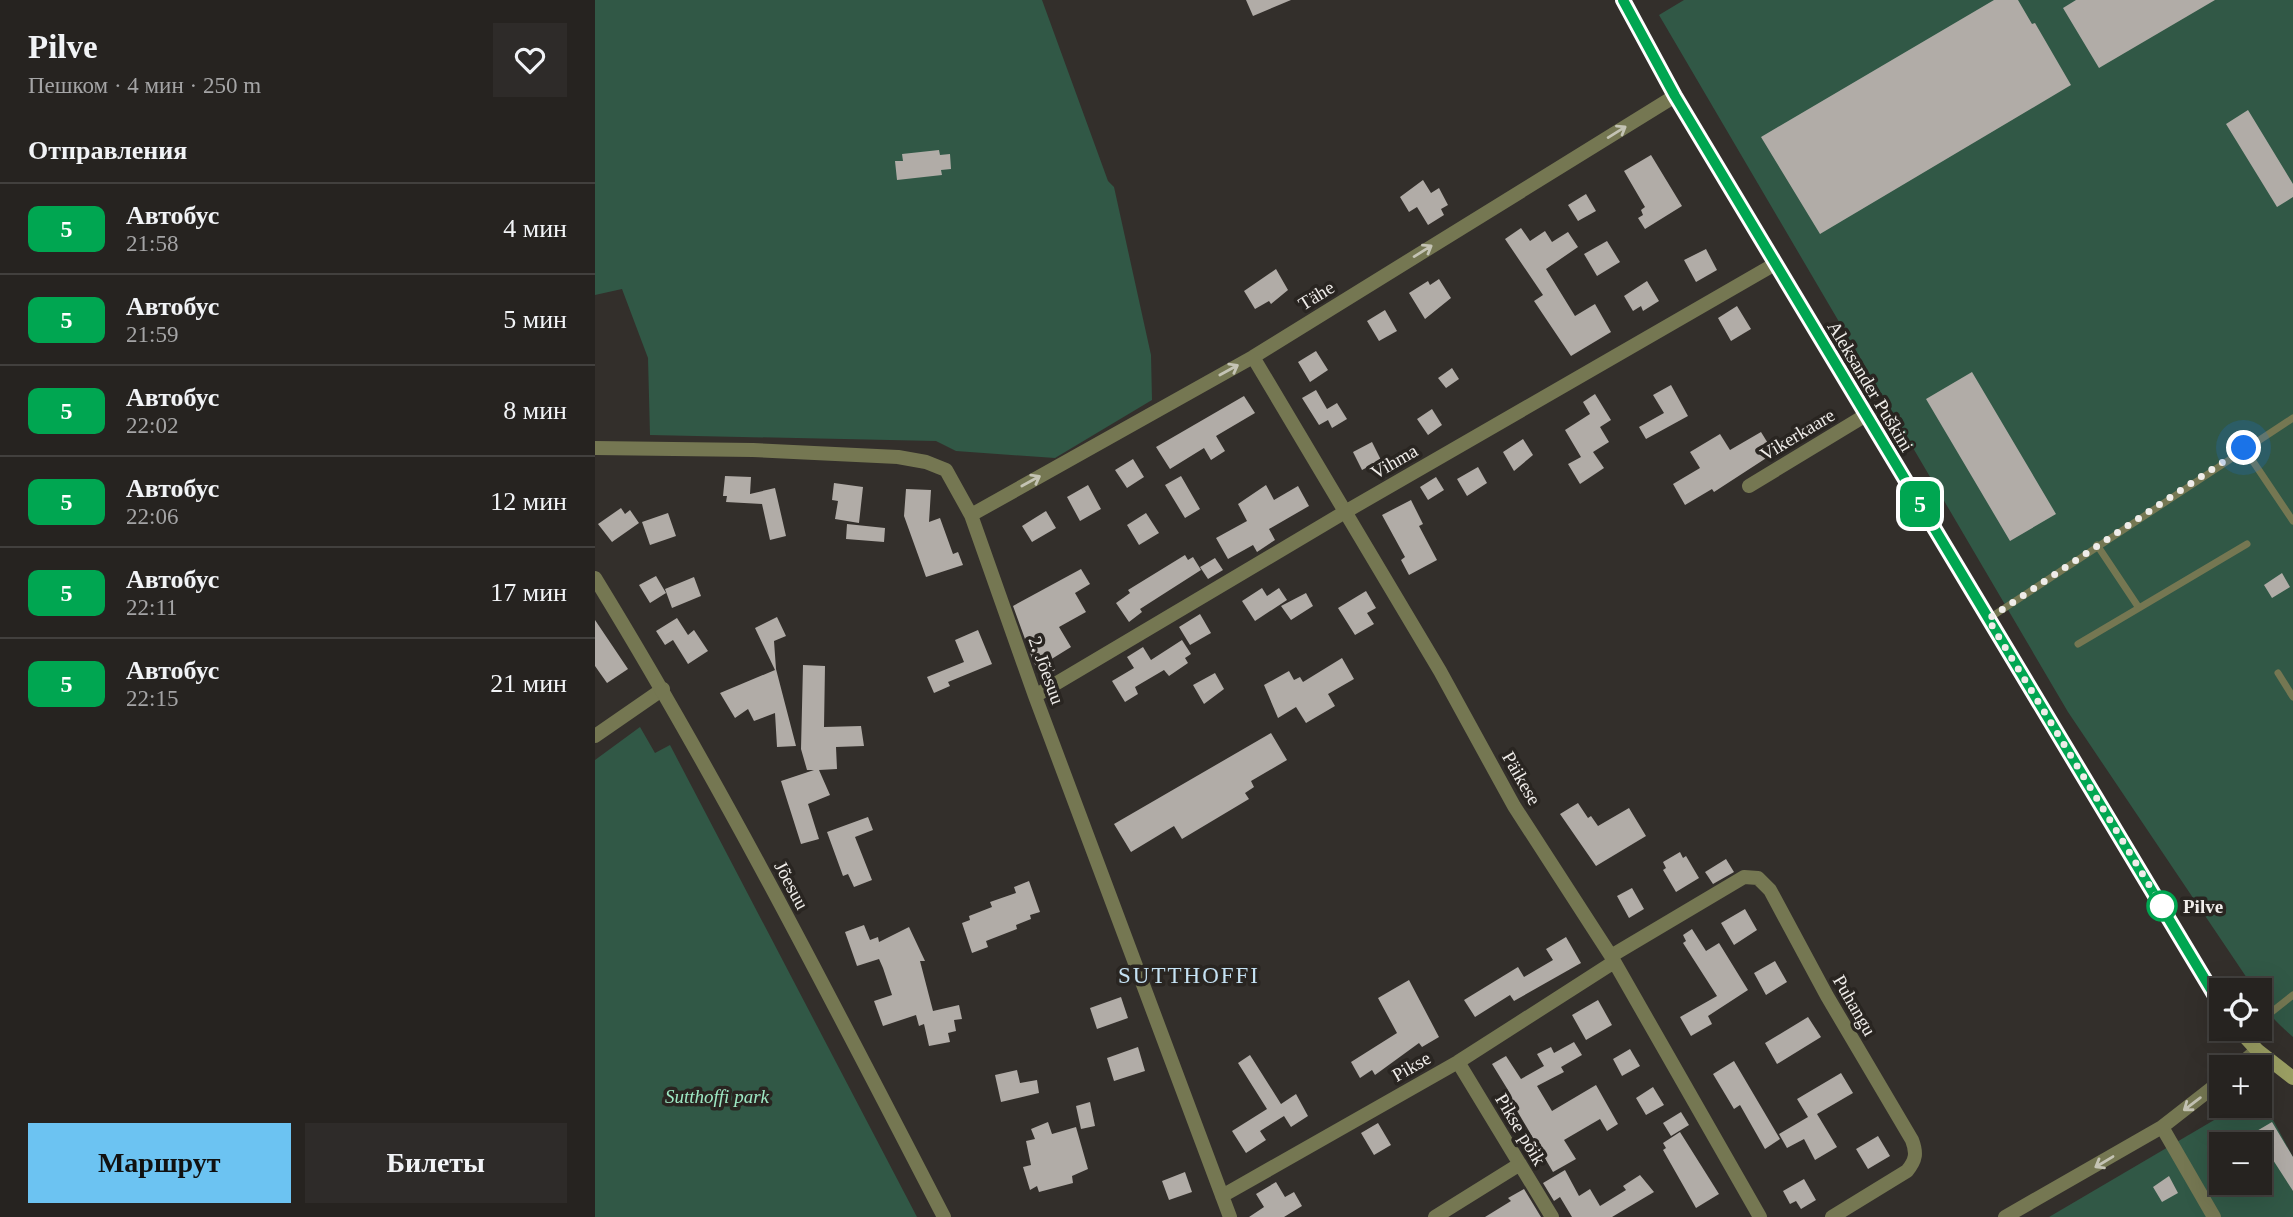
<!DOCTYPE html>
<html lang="ru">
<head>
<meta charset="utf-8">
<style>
  body { margin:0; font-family:"Times New Roman",serif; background:#2e2b29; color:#f1f3f6; height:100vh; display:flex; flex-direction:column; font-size:26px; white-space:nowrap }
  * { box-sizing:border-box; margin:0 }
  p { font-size:23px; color:#a4a4a5 }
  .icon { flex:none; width:38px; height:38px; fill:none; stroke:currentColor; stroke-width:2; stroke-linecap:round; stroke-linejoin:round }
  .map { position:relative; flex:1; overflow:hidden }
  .drawer { display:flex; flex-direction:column; background:#262320; width:595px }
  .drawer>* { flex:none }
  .badge { padding:0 14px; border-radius:10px; font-size:24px; line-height:46px }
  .buttons { position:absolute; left:1614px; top:978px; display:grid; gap:14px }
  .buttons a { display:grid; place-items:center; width:63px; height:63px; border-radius:0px; background:#262320; box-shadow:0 7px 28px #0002,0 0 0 2px #42403e; font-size:35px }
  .you { position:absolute; width:35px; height:35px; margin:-18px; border:5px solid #fff; border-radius:50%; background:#1a73e8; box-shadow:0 0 0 10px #1a73e833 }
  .map>.badge { position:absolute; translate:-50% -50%; box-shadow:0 0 0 4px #fff }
  h2 { padding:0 28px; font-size:26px; line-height:63px }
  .round { display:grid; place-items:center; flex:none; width:74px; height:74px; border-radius:0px; background:#2e2b29 }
  .overview { display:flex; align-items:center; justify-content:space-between; height:119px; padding:0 28px }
  h1 { font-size:33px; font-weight:600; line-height:52px }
  .button { display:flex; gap:14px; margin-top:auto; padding:14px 28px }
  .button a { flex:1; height:80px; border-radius:0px; background:#6cc3f2; color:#111; font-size:28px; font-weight:600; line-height:80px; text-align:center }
  .button a+a { background:#2e2b29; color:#f1f3f6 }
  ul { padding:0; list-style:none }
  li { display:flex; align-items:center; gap:21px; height:91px; padding:0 28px; border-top:2px solid #42403e }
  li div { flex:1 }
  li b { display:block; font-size:26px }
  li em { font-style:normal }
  li .badge { min-width:77px; font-weight:700; text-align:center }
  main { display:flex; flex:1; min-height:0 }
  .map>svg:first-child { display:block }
</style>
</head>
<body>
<main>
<section class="drawer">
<div class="overview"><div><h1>Pilve</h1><p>Пешком · 4 мин · 250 m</p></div><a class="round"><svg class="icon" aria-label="heart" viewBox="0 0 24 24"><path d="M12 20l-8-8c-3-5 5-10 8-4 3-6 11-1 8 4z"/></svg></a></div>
<h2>Отправления</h2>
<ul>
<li><span class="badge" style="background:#00a651;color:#fff">5</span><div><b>Автобус</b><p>21:58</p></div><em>4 мин</em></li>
<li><span class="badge" style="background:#00a651;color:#fff">5</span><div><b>Автобус</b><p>21:59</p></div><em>5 мин</em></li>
<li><span class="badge" style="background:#00a651;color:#fff">5</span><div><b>Автобус</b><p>22:02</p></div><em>8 мин</em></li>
<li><span class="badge" style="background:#00a651;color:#fff">5</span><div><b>Автобус</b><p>22:06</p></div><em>12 мин</em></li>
<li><span class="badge" style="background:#00a651;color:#fff">5</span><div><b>Автобус</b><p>22:11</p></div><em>17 мин</em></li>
<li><span class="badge" style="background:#00a651;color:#fff">5</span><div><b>Автобус</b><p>22:15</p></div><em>21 мин</em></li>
</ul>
<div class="button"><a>Маршрут</a><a>Билеты</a></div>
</section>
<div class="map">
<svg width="1698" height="1217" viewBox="0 0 1698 1217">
  <rect width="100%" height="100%" fill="#332f2b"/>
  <!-- green -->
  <path fill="#315846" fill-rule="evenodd" d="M0 0H447L513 181 519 187 556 355 557 400 460 458 361 451 341 441 55 435 53 358 27 289 0 295Z
    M1089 0H1698V1037C1686 1026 1664 1008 1664 990H1660L1473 712 1064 15Z
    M45 727 60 753 75 745 322 1217H0V760Z
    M1664 1094 1698 1157V1217H1454L1643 1106H1664ZM1626 1144H1664V1183H1626Z"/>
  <!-- building -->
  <path fill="#b1aca7" d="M651 0H696L658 16Z
    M1399 0H1423L1437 24 1440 23 1476 85 1225 234 1166 137Z
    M1481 0H1620L1504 68 1468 8Z
    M1653 110 1698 184V197L1682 207 1631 124Z
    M344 150 345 155 355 154 356 169 346 170 347 175 302 180 300 161H308L307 154Z
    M1056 155 1087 206 1050 229 1043 218 1048 215 1046 210 1050 207 1029 171Z
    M828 180 836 193 844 188 853 205 846 209 849 215 833 225 822 207 814 212 805 197Z
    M991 194 1001 211 983 221 973 205Z
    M926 228 935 241 950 231 957 242 973 232 983 247 951 269 980 316 1000 304 1016 332 976 356 939 301 948 295 910 239Z
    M1012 241 1025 262 1002 276 989 254Z
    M1111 249 1122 270 1101 282 1089 260Z
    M681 269 693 290 676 304 674 301 660 309 649 291Z
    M844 279 856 298 830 319 814 293 833 281 835 285Z
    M1052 281 1064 301 1048 311 1046 306 1038 311 1029 296Z
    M1142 306 1156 329 1136 341 1123 318Z
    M790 310 802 331 784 341 772 321Z
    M721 351 733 370 715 382 703 362Z
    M857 368 864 379 851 388 843 378Z
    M1377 372 1461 514 1415 541 1331 399Z
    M1076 385 1093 416 1051 439 1044 427 1069 413 1058 395Z
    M721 390 732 409 742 403 752 419 737 428 733 420 724 425 707 398Z
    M1000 394 1016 420 1005 427 1014 442 998 452 1009 468 985 484 973 464 986 457 970 430 995 414 988 402Z
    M649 396 660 413 621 436 630 451 616 460 609 448 575 469 561 447Z
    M837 409 847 425 833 435 822 419Z
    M1166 432 1179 453 1119 492 1117 489 1090 505 1078 484 1105 468 1095 452 1125 434 1135 450Z
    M928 439 938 455 919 471 908 452Z
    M777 442 786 460 767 470 758 452Z
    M538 459 549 477 532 488 520 470Z
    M883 467 892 483 872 496 862 479Z
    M130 476 156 477 155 494 180 488 191 536 175 540 167 504 131 502 132 496H128Z
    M586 476 605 509 590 518 570 485Z
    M841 477 849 490 833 500 825 487Z
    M239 483 268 487 264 523 240 519 243 501 237 500Z
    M493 485 506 509 485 521 472 497Z
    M671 485 679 500 703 486 714 506 674 529 680 540 662 552 658 545 633 559 621 538 652 521 643 504Z
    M311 489 336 490 334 522 345 518 358 554 363 552 368 565 331 577 309 516Z
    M816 500 828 524 824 526 842 560 814 575 806 560 810 557 787 515Z
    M26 508 30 514 35 510 44 523 17 542 3 524Z
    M451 511 461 528 437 542 427 526Z
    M73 513 81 536 55 545 47 522Z
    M551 513 564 533 544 545 532 525Z
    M252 524 290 528 289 542 251 539Z
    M590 555 593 560 598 557 606 570 545 609 547 612 534 622 521 603 535 593 533 590Z
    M620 558 628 570 613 579 605 567Z
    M486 569 495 584 480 593 491 612 464 627 476 647 455 660 460 670 447 677 438 661 418 606Z
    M1687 573 1695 587 1677 598 1669 585Z
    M61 576 71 593 55 603 44 585Z
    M99 577 106 596 77 608 70 589Z
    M667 588 672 596 684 588 692 600 660 621 647 601Z
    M771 591 781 608 772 613 779 624 760 635 743 608Z
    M711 593 718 606 696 620 686 606Z
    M605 614 616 633 595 645 584 627Z
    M182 617 191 636 179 641 181 669 201 746 182 747 180 713 159 721 153 709 140 718 125 693 180 670 160 628Z
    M82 618 93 635 99 630 113 651 93 664 78 640 70 645 61 631Z
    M0 620 33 669 12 683 0 666Z
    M383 630 397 664 353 682 355 686 339 693 332 677 369 662 360 640Z
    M587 640 596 654 590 658 593 663 574 676 569 670 540 687 543 694 530 702 517 681 539 668 532 657 548 647 556 660Z
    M747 658 759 679 733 694 740 706 711 723 701 707 683 718 669 685 694 671 699 680 705 677 708 682Z
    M208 665 230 666 229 727 266 726 269 746 241 747 242 769 224 770 235 795 213 804 224 839 206 844 186 781 219 770H212L206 749Z
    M620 673 629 689 609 704 598 685Z
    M676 733 692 760 656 781 659 787 650 793 654 799 587 839 579 826 536 852 519 824Z
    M983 803 993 818 996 816 1003 826 1034 808 1051 836 1001 866 965 814Z
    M273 817 278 830 260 837 277 880 259 887 253 874 248 876 232 832Z
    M1085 852 1088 858 1091 856 1104 878 1081 892 1068 870 1071 868 1068 862Z
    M1131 859 1139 872 1118 884 1110 872Z
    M434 881 445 912 435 915 436 919 421 925 422 929 391 941 393 947 377 953 367 923 375 920 374 916 397 907 395 902 421 893 419 887Z
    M1037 888 1049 909 1034 918 1022 896Z
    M1150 909 1162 930 1139 945 1126 923Z
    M269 925 275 940 283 937 284 942 314 927 330 961H325L338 1011 364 1005 367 1019 359 1020 361 1031 353 1033 355 1042 334 1046 329 1024 324 1026 321 1015 288 1026 279 1001 297 995 288 968 284 959 262 966 250 932Z
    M1097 929 1111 951 1124 943 1153 990 1113 1016 1117 1024 1096 1036 1085 1017 1122 996 1088 943 1091 941 1088 935Z
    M971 937 986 963 919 1001 915 995 880 1017 869 1000 923 967 929 977 958 960 951 949Z
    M1180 961 1192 982 1171 995 1159 973Z
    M814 980 844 1037 827 1047 824 1043 780 1075 777 1070 765 1078 756 1062 802 1033 783 998Z
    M526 997 533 1018 502 1029 495 1008Z
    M1003 1000 1017 1025 991 1040 977 1015Z
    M1213 1017 1226 1037 1182 1064 1170 1043Z
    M979 1042 987 1055 966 1067 969 1072 942 1086 957 1111 1001 1085 1023 1124 1012 1131 1005 1119 969 1140 981 1159 958 1172 921 1109 909 1116 899 1098 913 1090 897 1064 911 1056 926 1079 949 1066 942 1054 956 1047 959 1053Z
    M543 1047 550 1071 519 1081 512 1058Z
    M1035 1049 1045 1066 1027 1076 1018 1059Z
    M655 1055 686 1104 701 1094 713 1116 696 1127 689 1116 665 1131 671 1140 651 1153 637 1131 672 1109 643 1063Z
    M1139 1061 1185 1139 1170 1149 1145 1105 1139 1109 1118 1074Z
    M422 1070 425 1083 442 1080 444 1093 406 1102 400 1075Z
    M1246 1073 1258 1093 1222 1114 1242 1147 1220 1160 1209 1139 1192 1148 1184 1134 1213 1117 1202 1099Z
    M1058 1087 1069 1105 1051 1115 1041 1098Z
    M495 1102 500 1126 486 1129 481 1106Z
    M1086 1112 1094 1125 1076 1136 1068 1123Z
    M453 1122 457 1134 481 1127 493 1169 477 1176 478 1183 444 1192 442 1186 435 1190 428 1167 436 1165 431 1141 440 1139 436 1129Z
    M1677 1122 1698 1157V1191L1660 1132Z
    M783 1123 796 1145 779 1155 766 1133Z
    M1085 1132 1124 1194 1101 1208 1068 1150 1071 1148 1068 1143Z
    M1283 1136 1295 1156 1273 1169 1261 1149Z
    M970 1170 984 1196 995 1189 1005 1206 1031 1190 1028 1186 1045 1175 1059 1192 1017 1217H977L965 1197 959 1201 948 1183Z
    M590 1172 597 1192 574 1200 567 1181Z
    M1574 1176 1583 1193 1567 1202 1558 1187Z
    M1209 1179 1221 1200 1206 1209 1201 1201 1195 1204 1188 1191Z
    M681 1182 690 1197 699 1192 707 1206 689 1217H654L669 1207 661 1194Z
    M929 1189 946 1217H890L916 1201 913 1198Z"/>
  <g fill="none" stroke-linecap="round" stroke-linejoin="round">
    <!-- service -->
    <path stroke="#757752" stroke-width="7" d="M1649 448 1698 521
      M1502 545 1544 608 1652 544
      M1393 619 1698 418
      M1483 644 1544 608
      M1683 673 1698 697
      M1664 1022 1698 995"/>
    <!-- minor -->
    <path stroke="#757752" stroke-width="14" d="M658 357 845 671 919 806 1016 956 1165 1217
      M0 448 158 450 303 457 331 462 351 470 376 515 440 696 635 1217
      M1154 486 1271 415
      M376 515 658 357 1080 96
      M440 696 750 512 1180 264
      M0 736 68 689
      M1016 956 1149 877 1163 878 1175 890 1232 996 1317 1140C1322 1153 1321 1160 1312 1171L1237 1217
      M863 1062 957 1217
      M1641 1068 1662 1050
      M1567 1127 1619 1217
      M627 1196 863 1062 1019 962
      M840 1217 925 1164
      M1410 1217 1567 1127 1626 1081"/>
    <!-- tertiary -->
    <path stroke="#757752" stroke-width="14" d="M0 578C127 785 237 1001 349 1217"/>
    <!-- secondary -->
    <path stroke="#9b9f63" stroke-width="14" d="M1028 0 1080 96 1626 1006
      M1643 1029 1662 1050 1698 1078"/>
  </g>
  <!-- one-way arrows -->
  <defs><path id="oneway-shaft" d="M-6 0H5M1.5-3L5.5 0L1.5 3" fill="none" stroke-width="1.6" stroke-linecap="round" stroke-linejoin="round" transform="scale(1.75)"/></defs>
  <g stroke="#c4c3b4">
    <use href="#oneway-shaft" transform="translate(1022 132) rotate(-32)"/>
    <use href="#oneway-shaft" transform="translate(828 251) rotate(-32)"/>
    <use href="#oneway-shaft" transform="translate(634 370) rotate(-29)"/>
    <use href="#oneway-shaft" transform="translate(436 481) rotate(-29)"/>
    <use href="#oneway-shaft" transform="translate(1597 1104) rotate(143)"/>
    <use href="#oneway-shaft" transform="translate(1509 1162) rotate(149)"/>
  </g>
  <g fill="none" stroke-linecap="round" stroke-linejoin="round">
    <!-- line casing -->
    <g stroke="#fff" stroke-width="16">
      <path id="line" d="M1028 0 1080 96 1626 1006"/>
    </g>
    <!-- line -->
    <use href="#line" stroke="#00a651" stroke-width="10"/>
    <!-- walk -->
    <path stroke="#efece9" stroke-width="7" stroke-dasharray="0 12.6" d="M1567 906 1393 619 1649 448"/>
  </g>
  <!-- markers -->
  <circle fill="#fff" stroke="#00a651" stroke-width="3.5" cx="1567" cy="906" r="14"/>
  <g text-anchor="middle" stroke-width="7" stroke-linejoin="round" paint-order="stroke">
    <!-- street labels -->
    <g font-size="19" fill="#efece9" stroke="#292521">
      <text transform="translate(721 295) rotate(-32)" y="7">Tähe</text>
      <text transform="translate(1276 386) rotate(59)" y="7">Aleksander Puškini</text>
      <text transform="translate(1202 434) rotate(-31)" y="7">Vikerkaare</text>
      <text transform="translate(799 461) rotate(-30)" y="7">Vihma</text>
      <text transform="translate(452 670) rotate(70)" y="7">2. Jõesuu</text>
      <text transform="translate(927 778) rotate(60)" y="7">Päikese</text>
      <text transform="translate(197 885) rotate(62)" y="7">Jõesuu</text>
      <text transform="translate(1260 1005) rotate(60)" y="7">Puhangu</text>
      <text transform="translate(816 1066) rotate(-30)" y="7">Pikse</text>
      <text transform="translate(926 1129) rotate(59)" y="7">Pikse põik</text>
    </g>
    <!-- stop labels -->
    <g font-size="19" font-weight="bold" fill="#efece9" stroke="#292521" text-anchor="start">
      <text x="1588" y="913">Pilve</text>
    </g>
    <!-- park labels -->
    <g font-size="19" font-style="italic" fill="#9ee9c4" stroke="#292521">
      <text x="122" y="1103">Sutthoffi park</text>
    </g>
    <!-- quarter labels -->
    <g font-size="23" letter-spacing="2" fill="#c5e2f4" stroke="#292521">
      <text x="594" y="983">SUTTHOFFI</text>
    </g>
  </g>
</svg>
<div class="buttons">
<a><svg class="icon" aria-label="locate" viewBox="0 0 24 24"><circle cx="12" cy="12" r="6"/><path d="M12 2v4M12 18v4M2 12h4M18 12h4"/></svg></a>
<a>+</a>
<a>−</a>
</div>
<div class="you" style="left:1649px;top:448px"></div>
<b class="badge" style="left:1325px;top:504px;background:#00a651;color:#fff">5</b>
</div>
</main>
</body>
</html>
